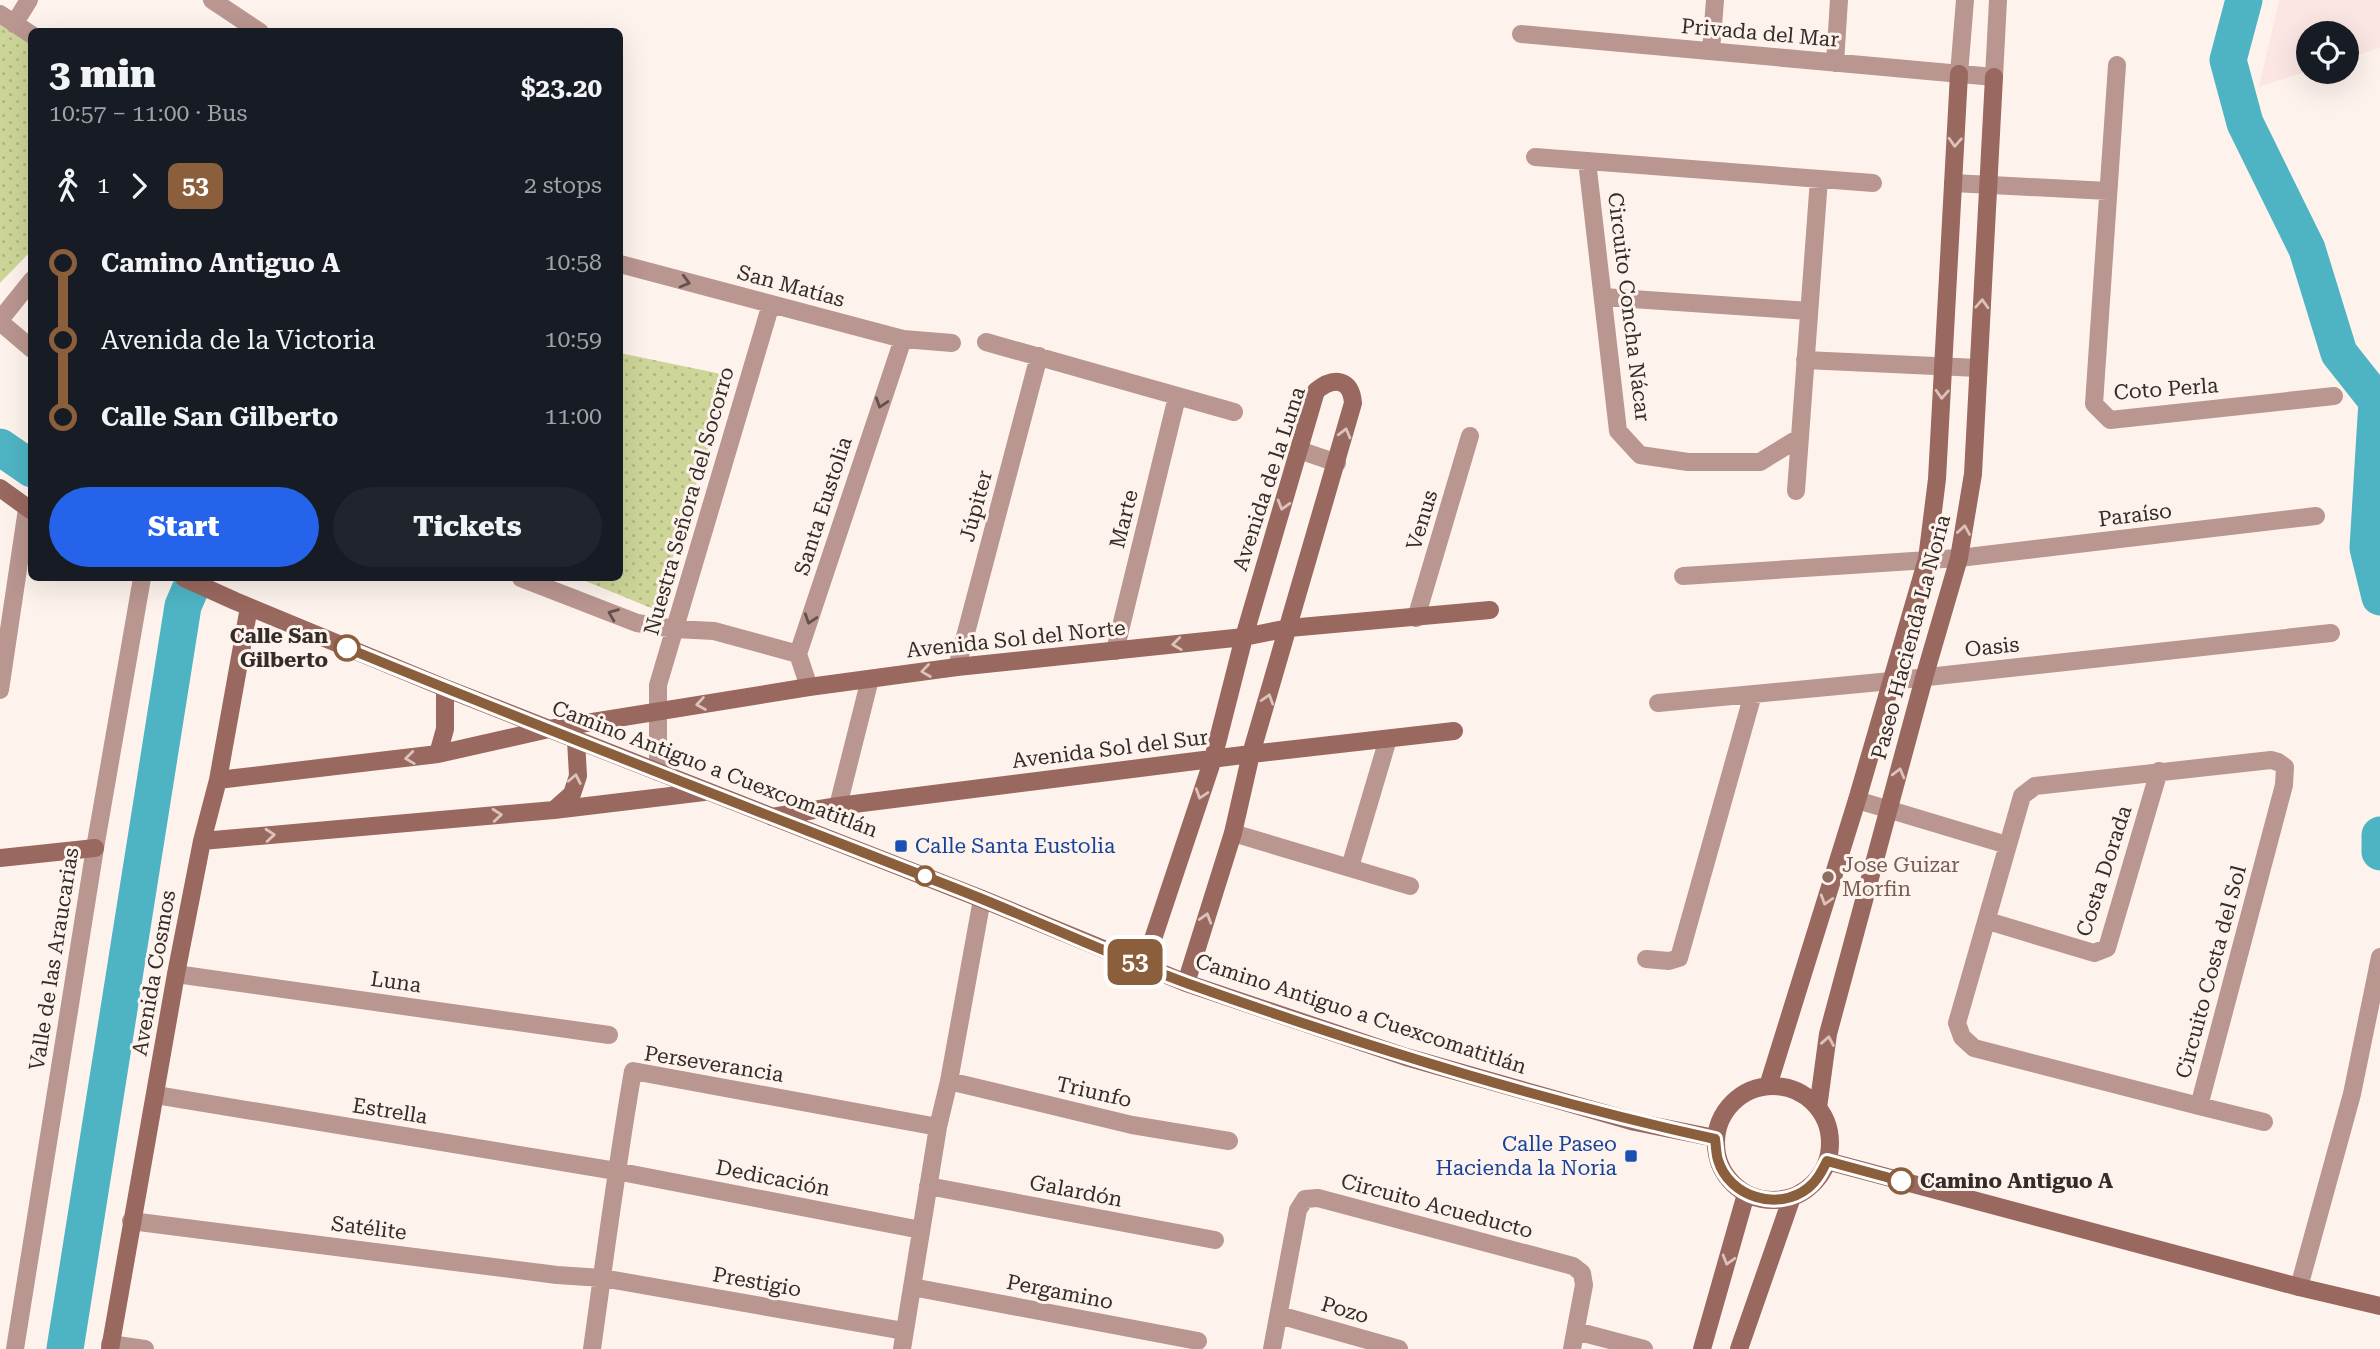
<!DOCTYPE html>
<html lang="en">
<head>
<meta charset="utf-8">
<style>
  body { margin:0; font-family:"Roboto Serif",serif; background:#20242c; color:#f1f3f6; height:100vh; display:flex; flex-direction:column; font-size:26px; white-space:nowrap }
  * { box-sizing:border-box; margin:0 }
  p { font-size:23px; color:#9ea1a6 }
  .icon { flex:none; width:38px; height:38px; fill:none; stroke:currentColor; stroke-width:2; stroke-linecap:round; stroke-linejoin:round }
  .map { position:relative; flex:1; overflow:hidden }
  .sheet { position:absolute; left:28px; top:28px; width:595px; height:553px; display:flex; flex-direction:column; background:#171b24; border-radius:10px; box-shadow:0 7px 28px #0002 }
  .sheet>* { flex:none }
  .badge { padding:0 14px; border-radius:10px; font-size:24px; line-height:46px }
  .controls { position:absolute; left:2296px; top:21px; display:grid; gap:14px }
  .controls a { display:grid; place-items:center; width:63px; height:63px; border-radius:50%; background:#171b24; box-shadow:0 7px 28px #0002; font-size:35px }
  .map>.badge { position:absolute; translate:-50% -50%; box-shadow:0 0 0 4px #fff }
  .legs { display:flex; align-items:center; gap:10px; height:77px; padding:0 21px; font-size:23px }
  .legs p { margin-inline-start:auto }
  .summary { display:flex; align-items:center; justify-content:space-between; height:119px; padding:0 21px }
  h1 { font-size:38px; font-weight:800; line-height:52px }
  .primary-button { display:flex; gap:14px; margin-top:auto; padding:14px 21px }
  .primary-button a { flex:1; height:80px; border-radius:42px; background:#2563eb; color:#fff; font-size:28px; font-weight:800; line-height:80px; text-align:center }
  .primary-button a+a { background:#20242c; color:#f1f3f6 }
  ul { padding:0 21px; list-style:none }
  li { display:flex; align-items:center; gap:24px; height:77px; font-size:26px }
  li i { display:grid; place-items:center; width:10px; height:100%; margin:0 9px; background:currentColor }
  li i::after { content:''; width:18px; height:18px; margin:-9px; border:5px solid; border-radius:50%; background:#171b24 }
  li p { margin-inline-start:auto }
  li:first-child i { background:linear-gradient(#0000 50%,currentColor 0) }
  li:last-child i { background:linear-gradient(currentColor 50%,#0000 0) }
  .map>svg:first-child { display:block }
</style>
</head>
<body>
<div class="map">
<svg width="2380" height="1349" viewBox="0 0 2380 1349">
  <defs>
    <pattern id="grass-dots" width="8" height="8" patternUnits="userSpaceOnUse" patternTransform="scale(1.75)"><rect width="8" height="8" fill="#ced598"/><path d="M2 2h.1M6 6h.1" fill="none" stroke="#b1b783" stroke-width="1.8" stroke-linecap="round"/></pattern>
  </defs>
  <rect width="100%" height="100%" fill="#fef3ec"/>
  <!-- education -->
  <path fill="#fbe6e3" d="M2279 0H2380V48L2347 58V33H2308V71L2259 87Z"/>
  <!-- grass -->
  <path fill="url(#grass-dots)" d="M0 25 32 45 31 251 0 283Z
    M620 353 731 376 656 610 578 578H620Z"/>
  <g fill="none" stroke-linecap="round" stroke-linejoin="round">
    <!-- river -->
    <path stroke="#4eb4c4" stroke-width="37" d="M2244 0 2228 60 2245 123 2307 249 2339 353 2377 401 2368 548 2380 597
      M0 447 32 469
      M2380 835V852
      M65 1349 183 606 195 578"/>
    <!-- street -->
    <path stroke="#b9968f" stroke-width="18" d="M212 0 260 32
      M0 14 32 35
      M14 24 29 0
      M1521 34 1994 77 1998 0
      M1711 51 1715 0
      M1835 63 1839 0
      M2117 65 2094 404 2110 420 2334 396
      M1959 74 1965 0
      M1535 157 1873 183
      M1587 161 1618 431 1640 455 1688 462H1760L1799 438
      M1953 183 2108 191
      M620 264 903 339 952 343
      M1603 297 1809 311
      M0 320 32 280
      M0 322 32 349
      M986 342 1234 412
      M1805 360 1978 368
      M1299 450 1337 463
      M1796 491 1819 179
      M1683 576 1959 558 2316 516
      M521 578 637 623 675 629 714 631 798 654
      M1416 618 1470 436
      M1115 651 1177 397
      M957 667 1039 356
      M809 687 798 654 903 339
      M0 690 27 509
      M1658 703 1891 681 2331 633
      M2271 760 2278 762 2285 767 2284 785 2199 1106 1974 1048 1962 1037 1957 1023 2022 796 2035 786Z
      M658 772V685L771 304
      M1857 800 2007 845
      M838 806 870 679
      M1233 833 1410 886
      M1350 867 1388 739
      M1988 921 2094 953 2107 948 2159 771
      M1646 959 1669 961 1679 958 1753 694
      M176 974 609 1035
      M949 1081 1132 1125 1229 1141
      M156 1095 616 1171 921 1230
      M2199 1106 2264 1122
      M928 1186 1215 1240
      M131 1221 557 1275 602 1278 904 1331
      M912 1287 1198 1341
      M2299 1287 2352 1094 2380 957
      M1279 1315 1399 1349
      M1576 1331 1644 1349
      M110 1344 145 1349
      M15 1349 95 848 142 578
      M592 1349C605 1256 617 1163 633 1071L938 1127
      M902 1349 938 1127 949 1081 982 899
      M1272 1349 1298 1210 1305 1199 1318 1198 1573 1266 1582 1273 1584 1285 1572 1349"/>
    <!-- secondary -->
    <path stroke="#99685f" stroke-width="18" d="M0 488 32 511
      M184 578 235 601 445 688 982 899 1186 983 1406 1057 1635 1122 1715 1138
      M438 754 445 729V688
      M218 780 438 754 549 729 809 687 957 667 1244 637 1289 628 1490 610
      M554 810 572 794 578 776 576 740
      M772 817 838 806 1251 754 1454 731
      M202 841 554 810 704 792
      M0 858 95 848
      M1144 966 1213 759 1244 637 1316 391C1334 376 1351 379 1353 403L1251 754 1233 833 1186 983
      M1768 1086 1857 800 1927 559 1937 479 1959 74
      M1716 1143a57 57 0 1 1 114 0a57 57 0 1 1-114 0Z
      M1818 1108 1828 1034 1924 678 1959 558 1973 474 1994 77
      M1827 1161 2299 1287 2380 1306
      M110 1349 176 974 202 841 218 780 249 607
      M1702 1349 1746 1194
      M1739 1349 1792 1197"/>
  </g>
  <!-- one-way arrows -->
  <defs><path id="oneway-chevron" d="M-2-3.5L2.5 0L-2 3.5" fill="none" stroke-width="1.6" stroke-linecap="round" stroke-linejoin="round" transform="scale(1.75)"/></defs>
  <g stroke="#dbc2bb">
    <use href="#oneway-chevron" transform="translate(1955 142) rotate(93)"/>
    <use href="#oneway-chevron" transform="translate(1982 304) rotate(-87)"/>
    <use href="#oneway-chevron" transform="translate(1942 394) rotate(93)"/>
    <use href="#oneway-chevron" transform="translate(1345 433) rotate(-75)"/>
    <use href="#oneway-chevron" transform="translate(1283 505) rotate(106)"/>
    <use href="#oneway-chevron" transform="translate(1964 530) rotate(-81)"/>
    <use href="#oneway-chevron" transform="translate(1177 644) rotate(173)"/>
    <use href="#oneway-chevron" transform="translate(926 671) rotate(172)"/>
    <use href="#oneway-chevron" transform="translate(1268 699) rotate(-73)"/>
    <use href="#oneway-chevron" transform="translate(701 704) rotate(171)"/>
    <use href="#oneway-chevron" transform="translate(410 758) rotate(173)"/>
    <use href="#oneway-chevron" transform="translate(1899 773) rotate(-75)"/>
    <use href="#oneway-chevron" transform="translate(575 779) rotate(-79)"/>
    <use href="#oneway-chevron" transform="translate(1201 794) rotate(108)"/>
    <use href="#oneway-chevron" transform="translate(497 815) rotate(-5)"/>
    <use href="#oneway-chevron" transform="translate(270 835) rotate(-5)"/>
    <use href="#oneway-chevron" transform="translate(1826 900) rotate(107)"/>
    <use href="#oneway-chevron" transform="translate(1206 918) rotate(-73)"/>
    <use href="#oneway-chevron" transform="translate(1828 1041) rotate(-80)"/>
    <use href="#oneway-chevron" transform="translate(1728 1260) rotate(106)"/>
  </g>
  <g stroke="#62514c">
    <use href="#oneway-chevron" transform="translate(685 282) rotate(15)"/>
    <use href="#oneway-chevron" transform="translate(881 403) rotate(108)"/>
    <use href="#oneway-chevron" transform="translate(613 614) rotate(-158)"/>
    <use href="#oneway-chevron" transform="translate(810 619) rotate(108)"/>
  </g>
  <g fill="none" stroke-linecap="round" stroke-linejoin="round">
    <!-- line-1 casing -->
    <g stroke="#fff" stroke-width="16">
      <path id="line-1" d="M347 648C548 731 750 808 952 887 1032 918 1109 955 1189 984 1361 1045 1537 1100 1715 1139 1716 1145 1716 1154 1718 1160 1729 1197 1778 1212 1808 1188 1817 1181 1822 1171 1827 1161L1901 1181"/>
    </g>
    <!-- line-1 -->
    <use href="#line-1" stroke="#8b5e3c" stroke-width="10"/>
  </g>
  <!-- markers -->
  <g fill="#fff" stroke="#8b5e3c" stroke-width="3.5">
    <circle cx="347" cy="648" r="12"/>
    <circle cx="925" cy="876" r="9"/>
    <circle cx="1901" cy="1181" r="12"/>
  </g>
  <g fill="#1a4fb4" stroke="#fef3ec" stroke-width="2.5">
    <rect x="894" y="839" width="14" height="14" rx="3.5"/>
    <rect x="1624" y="1149" width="14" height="14" rx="3.5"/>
  </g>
  <circle fill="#8d6e63" stroke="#fef3ec" stroke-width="2.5" cx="1828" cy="877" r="7"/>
  <g text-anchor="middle" stroke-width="6" stroke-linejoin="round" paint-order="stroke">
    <!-- street labels -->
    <g font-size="21" fill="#332c28" stroke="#fef3ec">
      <text transform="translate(1760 33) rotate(5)" y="7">Privada del Mar</text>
      <text transform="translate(791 286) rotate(15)" y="7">San Matías</text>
      <text transform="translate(1629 307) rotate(83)" y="7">Circuito Concha Nácar</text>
      <text transform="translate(2166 389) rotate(-4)" y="7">Coto Perla</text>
      <text transform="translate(1269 479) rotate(-72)" y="7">Avenida de la Luna</text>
      <text transform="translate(689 501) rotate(-74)" y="7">Nuestra Señora del Socorro</text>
      <text transform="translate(823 506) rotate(-72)" y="7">Santa Eustolia</text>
      <text transform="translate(976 506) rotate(-75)" y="7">Júpiter</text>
      <text transform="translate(2135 515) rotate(-7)" y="7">Paraíso</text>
      <text transform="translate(1124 519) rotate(-76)" y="7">Marte</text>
      <text transform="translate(1422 520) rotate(-73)" y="7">Venus</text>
      <text transform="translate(1911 637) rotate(-75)" y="7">Paseo Hacienda La Noria</text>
      <text transform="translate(1016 639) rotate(-6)" y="7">Avenida Sol del Norte</text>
      <text transform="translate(1992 647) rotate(-6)" y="7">Oasis</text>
      <text transform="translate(1110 749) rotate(-7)" y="7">Avenida Sol del Sur</text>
      <text transform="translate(715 769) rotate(21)" y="7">Camino Antiguo a Cuexcomatitlán</text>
      <text transform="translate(2104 871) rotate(-72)" y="7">Costa Dorada</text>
      <text transform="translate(54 959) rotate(-81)" y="7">Valle de las Araucarias</text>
      <text transform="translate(2211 972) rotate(-75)" y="7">Circuito Costa del Sol</text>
      <text transform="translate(154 973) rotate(-80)" y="7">Avenida Cosmos</text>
      <text transform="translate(396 982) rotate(8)" y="7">Luna</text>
      <text transform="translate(1361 1014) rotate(18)" y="7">Camino Antiguo a Cuexcomatitlán</text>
      <text transform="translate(714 1064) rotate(9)" y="7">Perseverancia</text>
      <text transform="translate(1094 1092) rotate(13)" y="7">Triunfo</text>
      <text transform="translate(390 1111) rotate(9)" y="7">Estrella</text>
      <text transform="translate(773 1178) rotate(11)" y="7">Dedicación</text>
      <text transform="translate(1076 1191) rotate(11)" y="7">Galardón</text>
      <text transform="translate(1437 1206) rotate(15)" y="7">Circuito Acueducto</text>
      <text transform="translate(369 1228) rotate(7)" y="7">Satélite</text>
      <text transform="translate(757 1282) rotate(10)" y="7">Prestigio</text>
      <text transform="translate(1060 1292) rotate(11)" y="7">Pergamino</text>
      <text transform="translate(1345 1310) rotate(16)" y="7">Pozo</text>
    </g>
    <!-- stop labels -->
    <g font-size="21" font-weight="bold" fill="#332c28" stroke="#fef3ec" text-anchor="end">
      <text x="328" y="643">Calle San<tspan x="328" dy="24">Gilberto</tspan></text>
      <text x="1920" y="1188" text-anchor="start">Camino Antiguo A</text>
    </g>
    <!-- transit labels -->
    <g font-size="21" fill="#164399" stroke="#fef3ec" text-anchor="start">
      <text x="915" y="853">Calle Santa Eustolia</text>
      <text x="1617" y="1151" text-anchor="end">Calle Paseo<tspan x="1617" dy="24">Hacienda la Noria</tspan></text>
    </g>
    <!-- education labels -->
    <g font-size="21" fill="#785e54" stroke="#fef3ec" text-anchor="start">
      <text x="1842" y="872">Jose Guizar<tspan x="1842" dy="24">Morfin</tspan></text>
    </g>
  </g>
</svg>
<div class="controls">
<a><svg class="icon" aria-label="locate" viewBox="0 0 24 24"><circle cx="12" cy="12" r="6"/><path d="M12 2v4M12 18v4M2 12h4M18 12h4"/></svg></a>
</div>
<b class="badge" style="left:1135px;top:962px;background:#8b5e3c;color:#fff">53</b>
<section class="sheet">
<div class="summary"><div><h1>3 min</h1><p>10:57 – 11:00 · Bus</p></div><b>$23.20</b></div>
<div class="legs"><svg class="icon" aria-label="walk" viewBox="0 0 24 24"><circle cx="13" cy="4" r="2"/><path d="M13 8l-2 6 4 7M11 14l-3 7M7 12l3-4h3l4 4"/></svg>1<svg class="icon" aria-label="forward" viewBox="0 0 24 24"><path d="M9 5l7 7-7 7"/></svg><b class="badge" style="background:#8b5e3c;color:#fff">53</b><p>2 stops</p></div>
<ul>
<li><i style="color:#8b5e3c"></i><b>Camino Antiguo A</b><p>10:58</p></li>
<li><i style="color:#8b5e3c"></i><span>Avenida de la Victoria</span><p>10:59</p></li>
<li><i style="color:#8b5e3c"></i><b>Calle San Gilberto</b><p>11:00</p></li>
</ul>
<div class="primary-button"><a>Start</a><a>Tickets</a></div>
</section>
</div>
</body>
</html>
